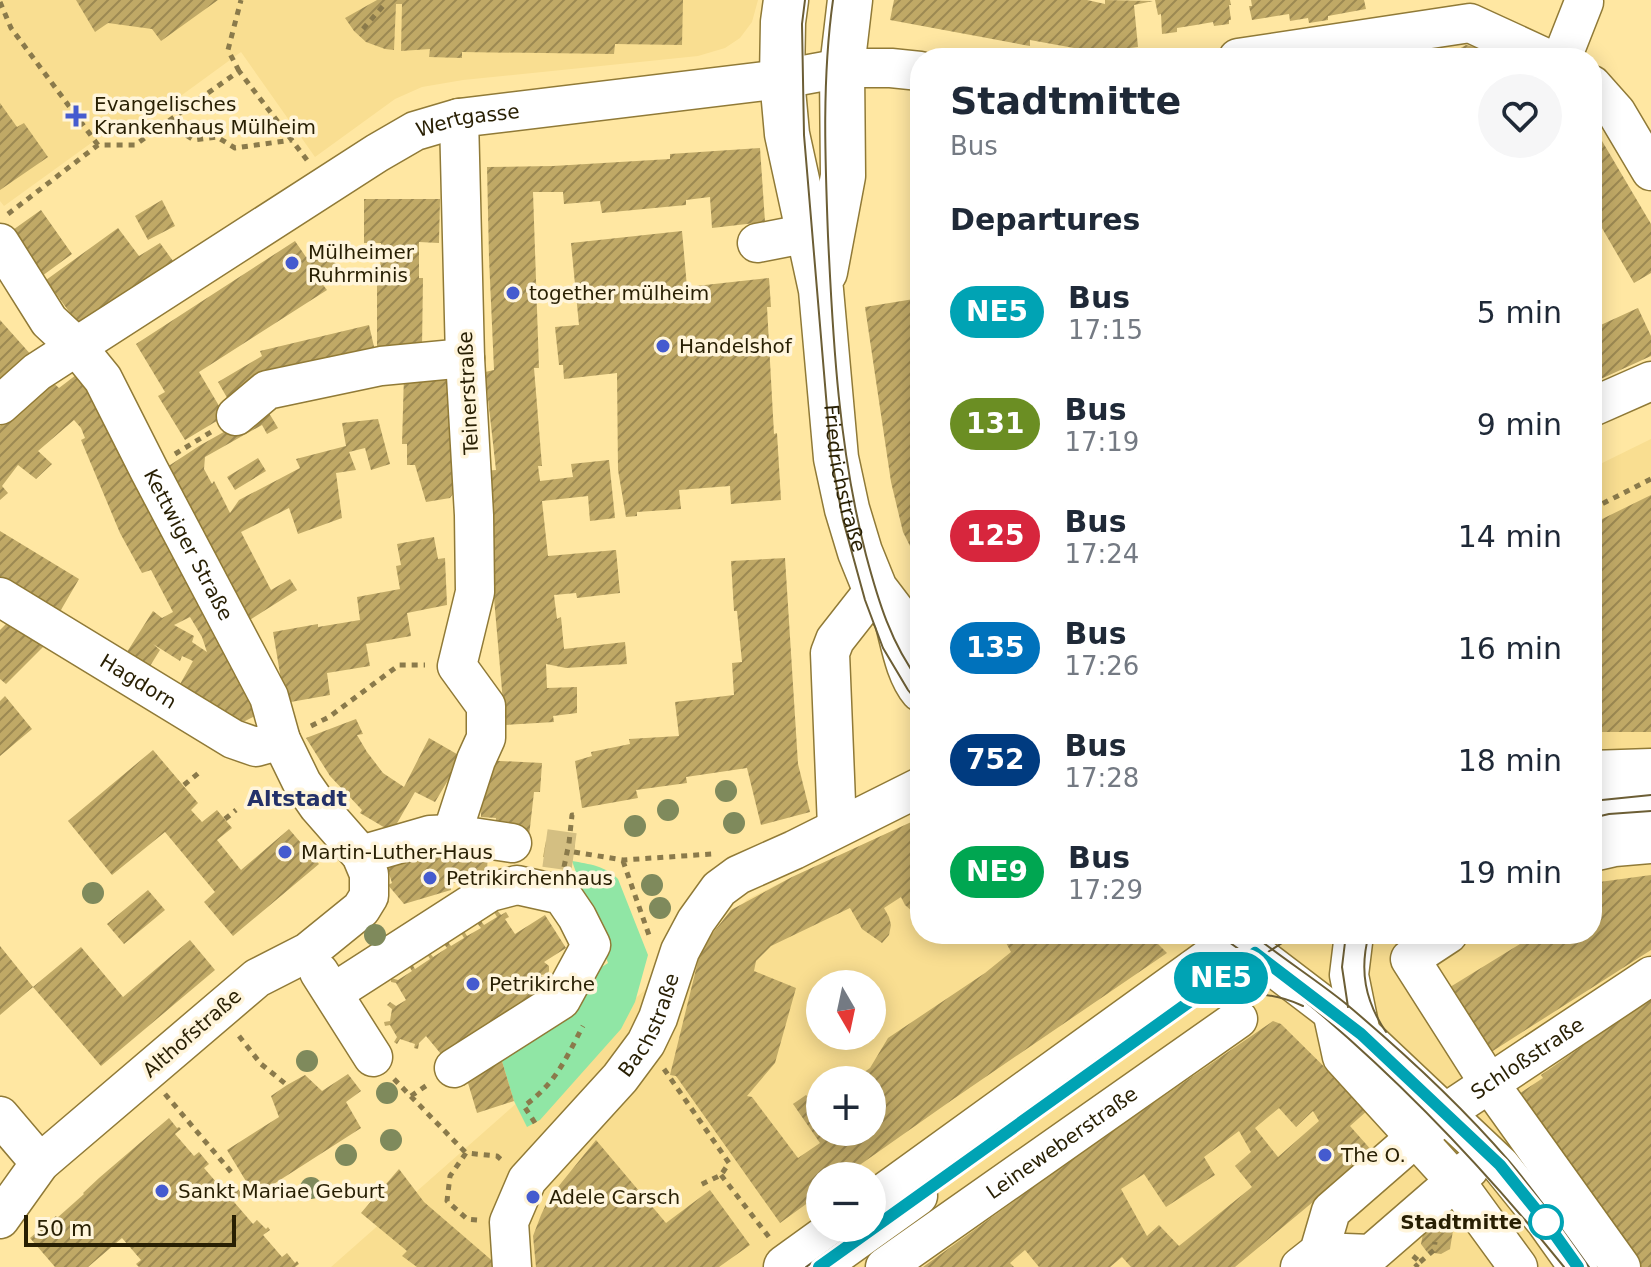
<!DOCTYPE html>
<html lang="en">
<head>
<meta charset="utf-8">
<style>
  body { margin:0; font-family:"DejaVu Sans",sans-serif; background:#f6f6f7; color:#1f2937; height:100vh; display:flex; flex-direction:column; font-size:30px; white-space:nowrap }
  * { box-sizing:border-box; margin:0 }
  p { font-size:26px; color:#747a83 }
  .icon { flex:none; width:44px; height:44px; fill:none; stroke:currentColor; stroke-width:2; stroke-linecap:round; stroke-linejoin:round }
  .map { position:relative; flex:1; overflow:hidden }
  .panel { position:absolute; left:910px; top:48px; width:692px; height:896px; display:flex; flex-direction:column; background:#fff; border-radius:32px; box-shadow:0 4px 20px #0003 }
  .panel>* { flex:none }
  .badge { padding:0 16px; border-radius:26px; font-size:28px; line-height:52px }
  .needle { width:52px; rotate:171deg }
  .buttons { position:absolute; left:806px; top:970px; display:grid; gap:16px }
  .buttons a { display:grid; place-items:center; width:80px; height:80px; border-radius:50%; background:#fff; box-shadow:0 4px 20px #0003; font-size:40px }
  .scale { position:absolute; left:24px; bottom:20px; width:212px; box-sizing:border-box; padding-left:8px; border:4px solid #281f03; border-top:0; font-size:22px; line-height:28px; white-space:nowrap; color:#281f03; -webkit-text-stroke:6px #fff5db; paint-order:stroke }
  .map>.badge { position:absolute; translate:-50% -50%; box-shadow:0 0 0 4px #fff }
  h2 { padding:0 40px; font-size:30px; line-height:72px }
  .round { display:grid; place-items:center; flex:none; width:84px; height:84px; border-radius:42px; background:#f6f6f7 }
  .overview { display:flex; align-items:center; justify-content:space-between; height:136px; padding:0 40px }
  h1 { font-size:38px; font-weight:700; line-height:60px }
  ul { padding:0; list-style:none }
  li { display:flex; align-items:center; gap:24px; height:112px; padding:0 40px }
  li div { flex:1 }
  li b { display:block; font-size:30px }
  li em { font-style:normal }
  li .badge { min-width:88px; font-weight:700; text-align:center }
  .map>svg:first-child { display:block }
</style>
</head>
<body>
<div class="map">
<svg width="1651" height="1267" viewBox="0 0 1651 1267">
  <defs>
    <pattern id="building-hatch" width="6" height="6" patternUnits="userSpaceOnUse" patternTransform="scale(2)"><rect width="6" height="6" fill="#c0a966"/><path d="M-1 1l2-2M0 6l6-6M5 7l2-2" fill="none" stroke="#9c8952"/></pattern>
  </defs>
  <rect width="100%" height="100%" fill="#ffe7a2"/>
  <!-- built -->
  <path fill="#f9de91" fill-rule="evenodd" d="M0 0H758L752 22 740 38 725 48 698 56 463 80 422 87 395 99 315 157 241 52 127 135 105 133 4 206 0 201Z
    M1651 439V1005L1632 1267H331L748 899 792 877 920 818V934H1592V468ZM820 984H872V1036H820ZM820 1080H872V1132H820ZM820 1176H872V1228H820Z"/>
  <!-- park -->
  <path fill="#90e6a5" d="M572 861C589 864 606 866 618 879L648 955 635 1002 621 1029 540 1120 527 1127 514 1101 501 1058 585 978 608 963Z"/>
  <!-- building -->
  <path fill="url(#building-hatch)" fill-rule="evenodd" d="M76 0H218L161 41 152 29 108 23 95 32Z
    M377 0H683L682 45 615 44 614 54 462 52V58L429 57 430 49 401 51 402 4H396L394 50 385 49 366 42 354 31 345 18Z
    M894 0H1087L1105 4V0L1153 1 1134 5 1138 47 1122 49V52L1107 54 1030 40V46L890 20Z
    M1155 0H1230L1231 5H1229L1231 20H1229V24L1214 26 1213 22 1196 25 1177 28V32L1162 34 1161 14 1158 15Z
    M1251 0H1364L1366 9 1328 16V20L1309 23 1308 18 1290 21 1289 14 1252 20 1249 6H1252Z
    M1466 45 1475 47 1480 55 1487 58H1434L1448 52 1457 50Z
    M0 103 17 127 24 123 48 157 0 190Z
    M1592 124 1651 224V273L1634 283 1592 211Z
    M760 148 765 222 712 228 710 197 686 200V205L602 213 600 201 564 204 563 192H533L539 368H534L542 466H538L540 481 573 477 571 464 609 460 615 518 590 521 588 496 542 501 548 556 616 550 620 593 577 598 576 593 554 595 557 619 561 617 564 649 625 642 627 664 566 668 546 664 547 688 577 687V713L553 716 554 722 505 725 483 471 496 470 485 372 494 370 489 258 487 167 553 166 670 159V154Z
    M364 199H440L439 243 419 242V278H423L422 348H377V277H380L381 243H364Z
    M162 200 175 226 148 240 135 216Z
    M41 210 72 254 42 276 10 232Z
    M118 228 139 256 160 243 173 261 78 324 46 280Z
    M682 231 687 287 769 278 771 307H767L774 434 777 433 781 500 731 504 730 486 679 490 681 509 637 512V516L626 517 618 470 617 373 564 379 563 365H559L555 327 579 325 571 243Z
    M295 241 306 257 324 246 339 269 320 281 327 290 199 372 225 416 185 440 158 396 165 392 136 344Z
    M920 298V566L903 532 891 482 865 307Z
    M1638 308 1651 336V356L1592 383V329Z
    M0 320 33 357 0 385Z
    M369 325 375 351 229 401 218 382 262 356 260 351Z
    M453 368 455 491 450 498 426 502 415 465H407V444H402L404 374Z
    M76 375 88 383 256 713 253 717 241 723 179 686 193 661 182 656 180 661 153 644 160 650 150 666 127 652 153 611 162 618 173 612 151 570 142 573 120 533 81 440 85 438 81 428 74 420 38 451 52 464 36 479 18 465 2 486 8 493 0 500V426L50 380 59 388ZM190 617 202 637 207 652 192 642 194 636 174 625Z
    M266 408 278 428 267 434 262 425 205 457 204 469 212 484 214 481 230 513 239 500 300 468 296 459 346 446 342 423 378 419 390 464 371 470 365 448 349 452 356 470 336 473 342 518 298 534 289 508 241 532 271 590 290 579 297 590 245 623 164 469 199 446Z
    M258 458 266 471 235 490 227 477Z
    M1651 495V732H1592V524Z
    M0 531 79 579 58 615 0 580Z
    M434 537 438 559 445 558 447 605 407 613 411 636 366 644 370 666 327 673 330 695 285 703 273 632 318 624V627L360 620 357 597 400 589 396 566 401 565 397 544Z
    M785 558 798 764 810 812 761 825 747 768 686 777 687 783 636 790 638 798 582 808 575 761 592 756 591 752 630 744 629 739 679 736 675 702 734 695 732 663 742 662 737 611H734L731 561Z
    M15 615 45 645 6 684 0 679V630Z
    M5 696 32 729 0 756V701Z
    M356 719 363 734 357 735 367 752 383 773 404 787 429 738 462 757 435 802 415 792 392 832 360 813 362 810 330 776 306 738Z
    M153 750 198 803 191 810 202 822 217 810 232 828 217 840 241 870 289 829 319 864 233 936 204 902 215 892 165 832 112 875 68 821Z
    M482 760 542 763 540 792H534L527 854 495 828 496 818 481 817Z
    M920 818V912H913L905 905 901 897 884 908 889 917 891 925 889 935 882 943 862 929 850 908 771 946 756 961 754 971 796 988 775 1063 747 1096 752 1097 798 1158 820 1143 793 1104 806 1095 818 1105 820 1103V1132H872V1080H853L870 1068 888 1038 985 973 1011 952 1005 941 1000 944 995 934H1148L1167 953 952 1100 844 1176H820V1194L780 1223 676 1076 670 1075 699 957 712 934 731 910 792 877Z
    M546 841 575 845 572 861 543 857Z
    M448 844 488 850 487 872 451 884V890L404 904 388 885 392 883 384 858Z
    M1651 875V950L1485 1056 1442 992 1520 944 1517 934H1592V883Z
    M148 890 165 910 124 944 107 924Z
    M497 910 501 915 506 912 509 917 505 919 515 934 545 915 566 948 544 962 549 966V971L547 974 541 975 551 986 501 1058 514 1101 477 1113 468 1083 464 1086 456 1073 439 1060 441 1054 426 1036 419 1043 418 1049 414 1048 415 1044 400 1039 397 1044 394 1042 397 1037 390 1025 385 1026 384 1022 390 1021 392 1009 387 1005 390 1002 396 1006 406 1000 396 983 391 982V978L398 980 412 971 409 966 412 964 415 969 430 959 427 954 430 953 433 957 447 948 444 944 448 942 451 946 464 938 461 933 464 931 467 936 481 928 477 923 481 921 484 925 497 917 494 912Z
    M190 940 215 970 101 1066 33 987 0 1015V946L33 987 81 947 123 997Z
    M1651 998V1267H1632L1514 1097 1543 1078 1541 1075Z
    M1273 1021 1281 1024 1368 1110 1350 1126 1373 1152 1235 1267H1131L1122 1257 1110 1267H1039L1025 1250 1010 1263 1014 1267H923L1072 1159ZM1279 1108 1296 1127 1313 1111 1319 1121 1278 1157 1255 1128ZM1239 1131 1251 1152 1235 1166 1252 1187 1179 1246 1159 1225 1147 1236 1121 1189 1144 1174 1166 1207 1215 1175 1204 1157Z
    M348 1074 361 1091 346 1102 361 1128 255 1196 227 1150 279 1117 271 1096 287 1085 305 1075 322 1091Z
    M169 1118 177 1128 179 1127 181 1129 175 1134 194 1156 199 1152 209 1164 204 1168 223 1190 232 1182 242 1194 234 1202 253 1224 257 1220 266 1229 268 1227 270 1230 263 1235 282 1257 287 1253 295 1263 297 1261 299 1264 295 1267H139L136 1264 141 1260 122 1238 88 1267H55L30 1238 56 1216 57 1218 84 1194 83 1193 99 1178Z
    M596 1140 666 1223 710 1190 750 1245 719 1267H536L533 1236 541 1215 549 1198Z
    M399 1169 424 1202 496 1264V1267H417L402 1256 407 1251 361 1213Z
    M1436 1208 1450 1211 1455 1218 1450 1249 1441 1254 1427 1252 1421 1244 1427 1214Z"/>
  <g fill="none" stroke-linecap="round" stroke-linejoin="round">
    <!-- minor-tunnel -->
    <path stroke="#d4bf82" stroke-width="38" stroke-dasharray="38 19" stroke-linecap="butt" d="M545 848 574 852"/>
    <!-- minor casing -->
    <g stroke="#907a37" stroke-width="41">
      <g id="minor">
        <path d="M1238 58 1470 23 1546 58"/>
        <path d="M1562 58 1584 2"/>
        <path d="M1592 85 1616 112 1651 171"/>
        <path id="s1" d="M0 243 49 321 77 347 103 379 149 470 269 697 281 740 302 783 318 806 361 855 369 874V896L361 909 308 952 257 978 40 1163 0 1219"/>
        <path d="M757 243 809 233"/>
        <path id="s2" d="M0 405 37 372 377 153 415 131 459 118 782 79 842 68H891L920 71"/>
        <path d="M1592 407 1651 381"/>
        <path d="M236 416 267 390 381 366 465 358"/>
        <path id="s3" d="M0 597 233 739 256 747 281 740"/>
        <path d="M893 617C900 641 904 673 920 692"/>
        <path d="M1592 811 1651 803"/>
        <path d="M837 827 830 653 835 640 875 589"/>
        <path d="M452 834 476 760 486 738V706L457 666 475 592 474 515 465 358 459 118"/>
        <path d="M361 855 430 835 452 834 512 843"/>
        <path d="M1230 934 1361 1034 1500 1165 1546 1222 1578 1267"/>
        <path d="M1354 934 1349 975 1361 1034"/>
        <path d="M1448 934 1410 959 1489 1083 1621 1267"/>
        <path d="M319 972 373 1057"/>
        <path d="M333 993 490 892 517 885 562 895 577 917 591 945 561 1000 454 1068"/>
        <path d="M1332 1011 1342 1057 1456 1182 1518 1267"/>
        <path d="M0 1116 40 1163"/>
        <path d="M1319 1252 1371 1254 1469 1169"/>
        <path id="s4" d="M512 1267 509 1222 527 1180 620 1078 646 1043 658 1018 680 951 696 921 719 889 738 875 794 850 920 787"/>
        <path d="M819 1267 918 1196"/>
        <path id="s5" d="M885 1267 1238 1019"/>
        <path id="s6" d="M1300 1267 1319 1252 1331 1211 1416 1137 1457 1105 1651 976"/>
      </g>
    </g>
    <!-- major casing -->
    <g stroke="#907a37" stroke-width="47">
      <g id="major">
        <path id="s7" d="M786 0 783 22 782 79 787 134 821 290 836 458 847 509 860 552 875 589 920 648"/>
        <path d="M825 272 843 176 842 68 850 0"/>
        <path d="M1592 773 1651 771"/>
        <path d="M1592 849 1614 844 1651 841"/>
        <path d="M872 1205 1247 934"/>
        <path d="M786 1267 840 1228"/>
      </g>
    </g>
    <!-- path -->
    <path stroke="#8a7a4b" stroke-width="5" stroke-dasharray="6 6" stroke-linecap="butt" d="M0 2 11 28 98 145
      M363 29 383 6
      M239 71 228 50 241 0
      M166 123 194 140 217 137 235 148 292 140
      M8 214 98 145H135L239 71 307 160
      M175 454 211 432
      M1592 509 1651 479
      M311 726 329 717 399 665H425
      M184 785 201 771
      M225 819 236 810
      M569 843 572 815H579
      M574 852 623 860 712 854
      M623 861 650 938
      M239 1036 261 1064 287 1085
      M664 1069 729 1163 721 1175 698 1186
      M394 1079 466 1153
      M165 1094 232 1173
      M411 1096 430 1083
      M535 1123 524 1106C556 1083 565 1060 583 1026
      M721 1175 769 1237
      M477 1220 467 1219 447 1201 450 1176 466 1153 497 1156 504 1162
      M1413 1256 1420 1262 1415 1267
      M1420 1262 1434 1250 1435 1242"/>
    <!-- minor -->
    <use href="#minor" stroke="#fff" stroke-width="38"/>
    <!-- major -->
    <use href="#major" stroke="#fff" stroke-width="44"/>
    <!-- tram -->
    <path stroke="#6c5e35" stroke-width="2" d="M805 0 802 24 804 135 831 456 843 520 865 600 883 648 908 690 920 705
      M833 0C822 78 825 158 828 236 833 343 839 450 866 555 878 600 891 644 920 682
      M1592 801 1651 795
      M1592 818 1609 814 1651 811
      M1218 934C1349 1027 1463 1142 1564 1267
      M1252 934C1282 958 1315 979 1345 1003 1402 1051 1459 1103 1508 1160 1537 1194 1563 1231 1589 1267
      M1346 934 1342 967 1348 1007
      M1369 934C1359 970 1365 1001 1386 1032
      M1195 990 1256 946
      M1207 1003C1240 990 1271 991 1303 1006
      M872 1220 1129 1036
      M806 1267 860 1228
      M831 1267 1254 961 1296 934"/>
    <!-- path-bridge -->
    <path stroke="#8a7a4b" stroke-width="5" stroke-dasharray="6 6" stroke-linecap="butt" d="M564 867 569 843"/>
  </g>
  <!-- trees -->
  <g fill="#7f8a5c">
    <circle cx="726" cy="791" r="11"/>
    <circle cx="668" cy="810" r="11"/>
    <circle cx="734" cy="823" r="11"/>
    <circle cx="635" cy="826" r="11"/>
    <circle cx="652" cy="885" r="11"/>
    <circle cx="93" cy="893" r="11"/>
    <circle cx="660" cy="908" r="11"/>
    <circle cx="375" cy="935" r="11"/>
    <circle cx="307" cy="1061" r="11"/>
    <circle cx="387" cy="1093" r="11"/>
    <circle cx="391" cy="1140" r="11"/>
    <circle cx="346" cy="1155" r="11"/>
    <circle cx="311" cy="1188" r="11"/>
  </g>
  <g fill="none" stroke-linecap="round" stroke-linejoin="round">
    <!-- line casing -->
    <g stroke="#fff" stroke-width="18">
      <path id="line" d="M819 1267 1206 990 1255 953 1361 1034 1500 1165 1546 1222 1578 1267"/>
    </g>
    <!-- line -->
    <use href="#line" stroke="#00a3b4" stroke-width="12"/>
  </g>
  <!-- markers -->
  <g fill="#455bcf" stroke="#fff5db" stroke-width="3">
    <path d="M72 104h8v8h8v8h-8v8h-8v-8h-8v-8h8z"/>
    <circle cx="292" cy="263" r="8"/>
    <circle cx="513" cy="293" r="8"/>
    <circle cx="663" cy="346" r="8"/>
    <circle cx="285" cy="852" r="8"/>
    <circle cx="430" cy="878" r="8"/>
    <circle cx="473" cy="984" r="8"/>
    <circle cx="1325" cy="1155" r="8"/>
    <circle cx="162" cy="1191" r="8"/>
    <circle cx="533" cy="1197" r="8"/>
  </g>
  <circle fill="#fff" stroke="#00a3b4" stroke-width="4" cx="1546" cy="1222" r="16"/>
  <g text-anchor="middle" stroke-width="7" stroke-linejoin="round" paint-order="stroke">
    <!-- poi labels -->
    <g font-size="20" fill="#281f03" stroke="#fff5db" text-anchor="start">
      <text x="94" y="111">Evangelisches<tspan x="94" dy="23">Krankenhaus Mülheim</tspan></text>
      <text x="308" y="259">Mülheimer<tspan x="308" dy="23">Ruhrminis</tspan></text>
      <text x="529" y="300">together mülheim</text>
      <text x="679" y="353">Handelshof</text>
      <text x="301" y="859">Martin-Luther-Haus</text>
      <text x="446" y="885">Petrikirchenhaus</text>
      <text x="489" y="991">Petrikirche</text>
      <text x="1341" y="1162">The O.</text>
      <text x="178" y="1198">Sankt Mariae Geburt</text>
      <text x="549" y="1204">Adele Carsch</text>
    </g>
    <!-- street labels -->
    <g font-size="20" fill="#281f03" stroke="#fff5db">
      <text dy="7" stroke="none"><textPath href="#s2" startOffset="552">Wertgasse</textPath></text>
      <text transform="translate(468 393) rotate(-93)" y="7">Teinerstraße</text>
      <text dy="7" stroke="none"><textPath href="#s7" startOffset="484">Friedrichstraße</textPath></text>
      <text dy="7" stroke="none"><textPath href="#s1" startOffset="358">Kettwiger Straße</textPath></text>
      <text dy="7" stroke="none"><textPath href="#s3" startOffset="162">Hagdorn</textPath></text>
      <text dy="7" stroke="none"><textPath href="#s4" startOffset="290">Bachstraße</textPath></text>
      <text transform="translate(192 1033) rotate(-41)" y="7">Althofstraße</text>
      <text dy="7" stroke="none"><textPath href="#s6" startOffset="316">Schloßstraße</textPath></text>
      <text dy="7" stroke="none"><textPath href="#s5" startOffset="216">Leineweberstraße</textPath></text>
    </g>
    <!-- stop labels -->
    <g font-size="20" font-weight="bold" fill="#281f03" stroke="#fff5db" text-anchor="end">
      <text x="1522" y="1229">Stadtmitte</text>
    </g>
    <!-- neighbourhood labels -->
    <g font-size="22" font-weight="bold" fill="#243169" stroke="#fff5db">
      <text x="297" y="806">Altstadt</text>
    </g>
  </g>
</svg>
<div class="buttons">
<a><svg class="needle" viewBox="-14 -14 28 28"><path d="M0-13l5 13h-10z" fill="#e53935"/><path d="M0 13l5-13h-10z" fill="#747a83"/></svg></a>
<a>+</a>
<a>−</a>
</div>
<div class="scale">50 m</div>
<b class="badge" style="left:1221px;top:978px;background:#00a3b4;color:#fff">NE5</b>
<section class="panel">
<div class="overview"><div><h1>Stadtmitte</h1><p>Bus</p></div><a class="round"><svg class="icon" aria-label="heart" viewBox="0 0 24 24"><path d="M12 20l-8-8c-3-5 5-10 8-4 3-6 11-1 8 4z"/></svg></a></div>
<h2>Departures</h2>
<ul>
<li><span class="badge" style="background:#00a3b4;color:#fff">NE5</span><div><b>Bus</b><p>17:15</p></div><em>5 min</em></li>
<li><span class="badge" style="background:#6b8e23;color:#fff">131</span><div><b>Bus</b><p>17:19</p></div><em>9 min</em></li>
<li><span class="badge" style="background:#d7263d;color:#fff">125</span><div><b>Bus</b><p>17:24</p></div><em>14 min</em></li>
<li><span class="badge" style="background:#0072bc;color:#fff">135</span><div><b>Bus</b><p>17:26</p></div><em>16 min</em></li>
<li><span class="badge" style="background:#003b80;color:#fff">752</span><div><b>Bus</b><p>17:28</p></div><em>18 min</em></li>
<li><span class="badge" style="background:#00a651;color:#fff">NE9</span><div><b>Bus</b><p>17:29</p></div><em>19 min</em></li>
</ul>
</section>
</div>
</body>
</html>
